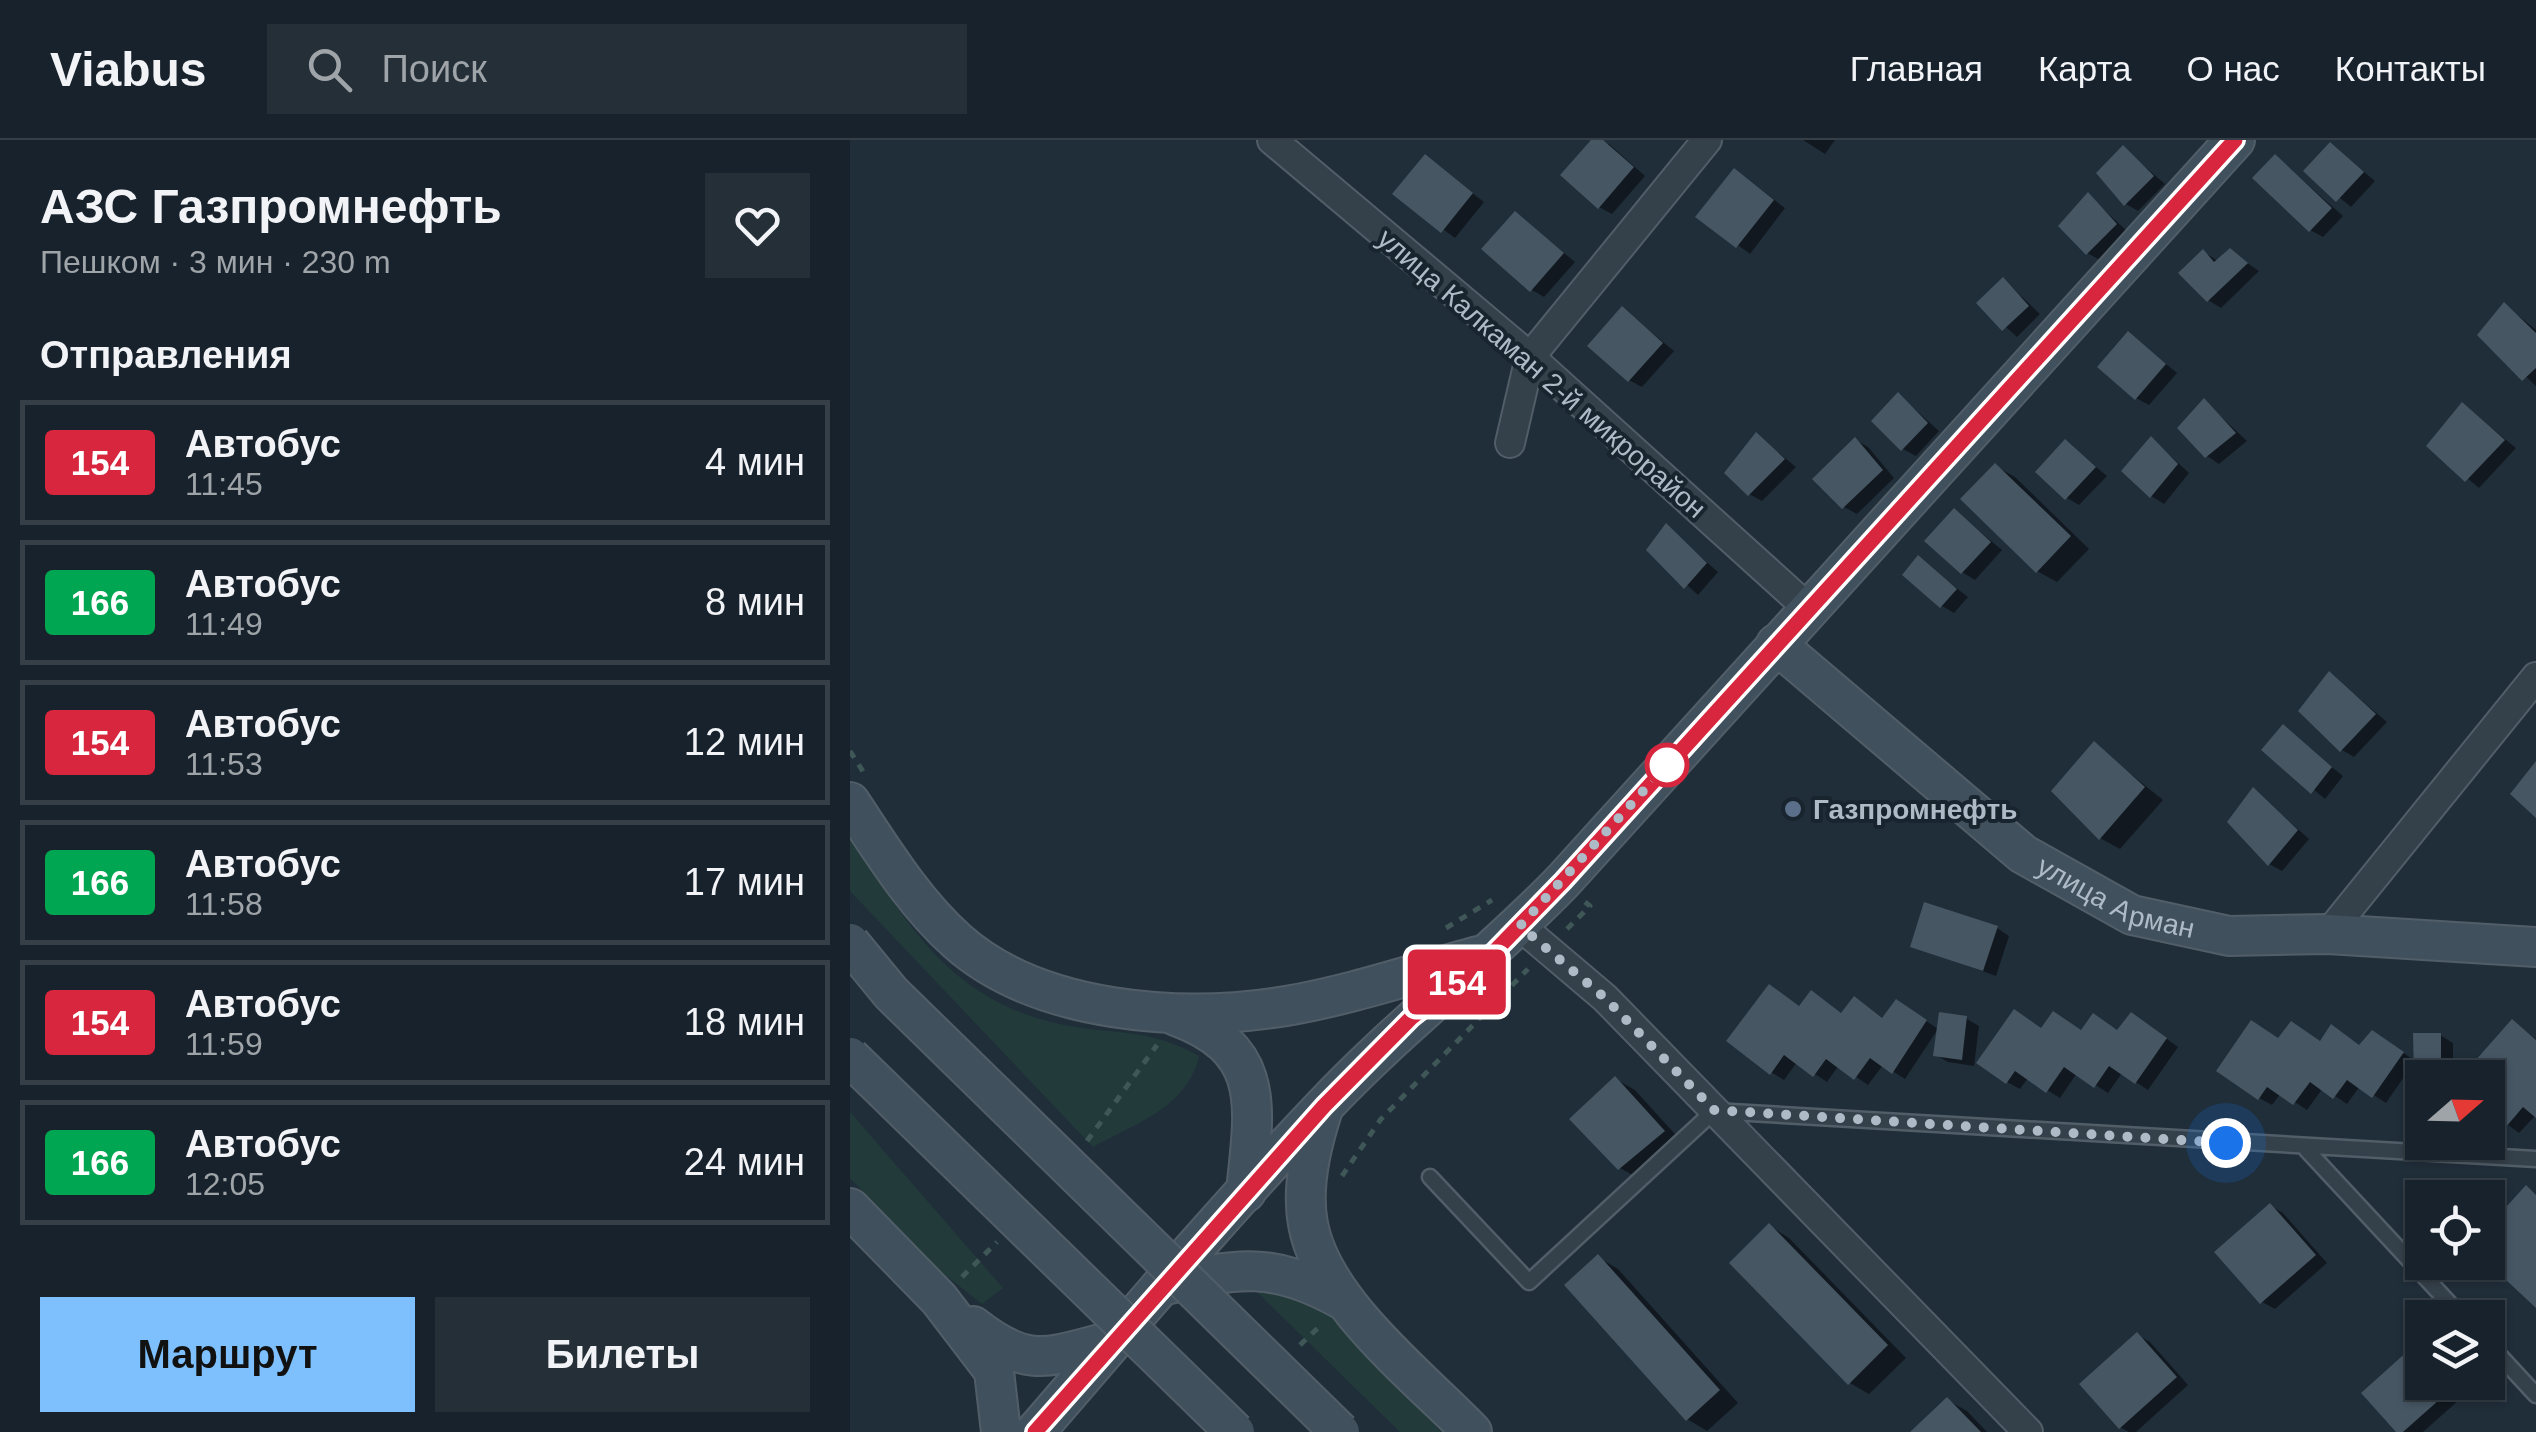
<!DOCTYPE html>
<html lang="ru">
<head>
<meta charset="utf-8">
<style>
  body { margin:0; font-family:Arial,sans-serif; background:#252f38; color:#f1f3f6; height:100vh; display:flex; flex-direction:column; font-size:38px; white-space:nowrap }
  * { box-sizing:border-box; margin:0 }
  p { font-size:32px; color:#9fa4a9 }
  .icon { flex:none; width:55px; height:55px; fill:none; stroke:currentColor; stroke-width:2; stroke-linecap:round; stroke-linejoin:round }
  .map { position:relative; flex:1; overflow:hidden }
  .drawer { display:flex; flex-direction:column; background:#18222c; width:850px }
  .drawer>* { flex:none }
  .badge { padding:0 20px; border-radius:8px; font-size:35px; line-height:65px }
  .needle { width:65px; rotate:70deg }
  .controls { position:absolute; left:1555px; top:920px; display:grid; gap:20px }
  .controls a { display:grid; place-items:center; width:100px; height:100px; border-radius:0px; background:#18222c; box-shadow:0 2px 8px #0004,0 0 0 2px #363f48; font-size:50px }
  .you { position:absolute; width:50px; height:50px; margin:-25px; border:8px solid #fff; border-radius:50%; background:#1a73e8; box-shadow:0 0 0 15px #1a73e833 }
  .map>.badge { position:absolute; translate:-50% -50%; box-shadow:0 0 0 5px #fff }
  h2 { padding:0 40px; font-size:38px; line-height:90px }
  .round { display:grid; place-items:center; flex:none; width:105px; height:105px; border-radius:0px; background:#252f38 }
  .summary { display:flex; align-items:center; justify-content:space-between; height:170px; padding:0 40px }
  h1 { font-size:48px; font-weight:800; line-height:75px }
  .primary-button { display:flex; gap:20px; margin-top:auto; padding:20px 40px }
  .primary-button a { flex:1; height:115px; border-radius:0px; background:#7dc0fd; color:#111; font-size:40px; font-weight:800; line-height:115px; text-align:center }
  .primary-button a+a { background:#252f38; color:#f1f3f6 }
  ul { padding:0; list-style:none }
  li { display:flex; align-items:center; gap:30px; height:125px; margin:0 20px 15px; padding:0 20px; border:5px solid #363f48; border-radius:0px }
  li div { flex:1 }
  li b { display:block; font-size:38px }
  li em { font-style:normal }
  li .badge { min-width:110px; font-weight:700; text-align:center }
  header { display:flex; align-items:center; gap:60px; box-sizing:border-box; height:140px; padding:0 50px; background:#18222c; border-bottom:2px solid #363f48 }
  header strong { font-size:48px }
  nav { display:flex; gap:55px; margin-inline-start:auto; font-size:35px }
  .search { width:700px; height:90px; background:#252f38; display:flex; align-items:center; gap:25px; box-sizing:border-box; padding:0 35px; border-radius:0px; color:#9fa4a9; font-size:38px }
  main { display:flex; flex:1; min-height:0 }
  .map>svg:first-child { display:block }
</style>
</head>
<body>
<header>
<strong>Viabus</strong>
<div class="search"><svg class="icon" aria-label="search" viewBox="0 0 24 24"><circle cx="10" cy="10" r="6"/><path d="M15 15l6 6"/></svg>Поиск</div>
<nav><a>Главная</a><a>Карта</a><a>О нас</a><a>Контакты</a></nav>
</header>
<main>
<section class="drawer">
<div class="summary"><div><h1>АЗС Газпромнефть</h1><p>Пешком · 3 мин · 230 m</p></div><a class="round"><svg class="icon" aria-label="heart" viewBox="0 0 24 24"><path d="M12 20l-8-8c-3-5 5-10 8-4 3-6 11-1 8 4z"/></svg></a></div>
<h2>Отправления</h2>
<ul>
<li><span class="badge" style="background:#d7263d;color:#fff">154</span><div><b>Автобус</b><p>11:45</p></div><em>4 мин</em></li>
<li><span class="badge" style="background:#00a651;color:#fff">166</span><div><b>Автобус</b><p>11:49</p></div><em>8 мин</em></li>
<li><span class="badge" style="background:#d7263d;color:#fff">154</span><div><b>Автобус</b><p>11:53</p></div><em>12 мин</em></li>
<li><span class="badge" style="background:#00a651;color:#fff">166</span><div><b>Автобус</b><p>11:58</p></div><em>17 мин</em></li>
<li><span class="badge" style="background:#d7263d;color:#fff">154</span><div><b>Автобус</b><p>11:59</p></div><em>18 мин</em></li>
<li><span class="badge" style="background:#00a651;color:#fff">166</span><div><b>Автобус</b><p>12:05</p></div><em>24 мин</em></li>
</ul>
<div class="primary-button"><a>Маршрут</a><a>Билеты</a></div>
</section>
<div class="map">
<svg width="1686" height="1292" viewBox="0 0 1686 1292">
  <rect width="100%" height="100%" fill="#202e3a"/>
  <!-- green -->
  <path fill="#223b3a" d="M0 697C58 785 99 859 209 884 265 896 294 886 349 916 337 968 286 983 243 1007L0 751Z
    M0 972 153 1148 132 1164 89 1130 0 1038Z
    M404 1149 455 1161 480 1176 591 1292H550Z"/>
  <!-- shadow -->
  <path fill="#0007" d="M744 0 759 4 795 36 762 74 749 67Z
    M953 0H985L975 14Z
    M1481 5 1525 41 1501 67 1457 31Z
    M1273 8 1315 44 1288 71 1276 64Z
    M575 17 634 62 605 98 546 54Z
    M1426 17 1493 76 1473 97 1460 90Z
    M897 39 935 68 900 114 849 76Z
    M1238 55 1278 92 1250 120 1237 113Z
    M666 74 725 122 694 157 682 150Z
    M1380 111 1409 131 1371 168 1358 160 1354 112 1368 121Z
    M1154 140 1190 174 1167 197 1130 163Z
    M1655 165 1686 190V246L1631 195Z
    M773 169 824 211 792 247 779 240Z
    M1279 194 1327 233 1299 265 1286 258Z
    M1049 255 1089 291 1066 316 1053 309Z
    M1354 261 1397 301 1369 324 1357 316Z
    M1613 265 1666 308 1629 348 1579 306Z
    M906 295 946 327 912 361 899 354Z
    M1302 299 1339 333 1314 364 1301 356Z
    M1006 300 1018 307 1044 338 1007 374 994 367Z
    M1216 302 1257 336 1229 365 1217 358Z
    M1145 326 1165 337 1239 409 1207 442 1187 431Z
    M1105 371 1152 410 1125 440 1112 432Z
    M817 387 868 432 848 455 799 410Z
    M1069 419 1118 457 1104 473 1092 466Z
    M1480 534 1537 582 1504 617 1492 610Z
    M1433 588 1493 636 1475 659 1415 609Z
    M1245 605 1313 660 1270 709 1250 698Z
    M1404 650 1459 699 1432 731 1419 724Z
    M1147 788 1159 796 1146 836 1063 806Z
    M951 868 1033 879 1059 869 1088 889 1055 939 1033 925 1018 945 989 925 977 942 947 922 934 940 921 932Z
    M1117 879 1129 886 1124 926 1098 922 1086 915Z
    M1294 882 1328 907 1298 950 1272 933 1258 953 1227 933 1210 958 1178 938 1170 949 1157 942 1192 891 1269 892Z
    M1662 882 1686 899V975L1669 993 1638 970V938Z
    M1590 895 1603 903V938H1572L1566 934Z
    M1535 900 1565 921 1536 963 1510 946 1497 964 1473 948 1457 970 1431 953 1422 965 1409 958 1430 901 1511 907Z
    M765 939 785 950 833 1003 790 1039 770 1028Z
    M1421 1066 1433 1073 1477 1123 1425 1169 1412 1162Z
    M920 1086 939 1098 1056 1218 1019 1254 1000 1243Z
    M748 1117 768 1129 888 1263 857 1291 837 1279Z
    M1287 1195 1300 1202 1338 1245 1286 1292H1279L1270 1287Z
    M1560 1213 1572 1220V1242H1593L1609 1260 1573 1292H1549Z
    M1097 1260 1117 1271 1137 1292H1063Z"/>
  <!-- building -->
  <path fill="#465663" d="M741 0H753L784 27 748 69 710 35Z
    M1480 2 1514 32 1486 62 1453 31Z
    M1273 5 1304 36 1274 66 1246 33Z
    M575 14 623 53 591 93 542 54Z
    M1425 14 1482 68 1459 92 1402 38Z
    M884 28 924 60 886 108 845 77Z
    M1238 52 1267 84 1236 115 1208 86Z
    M665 71 714 113 680 152 631 109Z
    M1380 108 1398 123 1357 162 1328 133 1353 109 1364 122Z
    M1153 137 1179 166 1152 191 1126 163Z
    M1654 162 1686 193V228L1672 241 1627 195Z
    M772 166 813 203 778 242 737 206Z
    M1278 191 1316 224 1285 260 1247 227Z
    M1048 252 1078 283 1051 311 1021 281Z
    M1354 258 1386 293 1355 318 1327 288Z
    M1612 262 1655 300 1615 342 1576 306Z
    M906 292 935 319 898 356 874 333Z
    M1301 296 1328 324 1300 358 1271 331Z
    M1005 297 1033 330 992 369 962 339Z
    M1215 299 1246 327 1215 360 1185 332Z
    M1145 323 1221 396 1186 433 1110 359Z
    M1104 368 1141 402 1111 434 1074 401Z
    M816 383 857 423 834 449 796 410Z
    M1068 415 1107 449 1090 468 1052 435Z
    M1479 531 1526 574 1490 612 1448 571Z
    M1433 584 1482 627 1461 654 1411 610Z
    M1244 601 1295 647 1249 700 1201 651Z
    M1686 621V678L1660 654Z
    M1403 647 1448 690 1418 726 1377 682Z
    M1074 762 1148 786 1133 831 1060 807Z
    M919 844 949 866 961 850 991 873 1004 856 1032 878 1046 859 1077 880 1042 934 1020 918 1004 940 976 919 963 937 934 915 920 935 876 901Z
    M1164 869 1191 888 1203 871 1231 890 1243 873 1267 890 1281 872 1317 898 1285 944 1259 926 1244 948 1214 927 1196 953 1165 931 1156 944 1126 923Z
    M1089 872 1117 876 1112 920 1083 916Z
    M1662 879 1686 900V978L1673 967 1655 988 1638 973V938H1610Z
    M1401 880 1428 898 1441 881 1470 901 1481 884 1509 905 1522 890 1554 912 1522 958 1497 940 1483 959 1460 942 1443 965 1417 947 1408 960 1366 931Z
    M1563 893H1591V935H1564Z
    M765 936 815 991 768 1030 719 979Z
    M1676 1045 1686 1055V1168L1638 1123V1087Z
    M1420 1063 1466 1115 1410 1164 1364 1112Z
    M919 1083 1038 1205 998 1245 879 1123Z
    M748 1114 870 1250 836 1281 714 1145Z
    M1287 1192 1327 1237 1269 1289 1229 1244Z
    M1560 1209 1572 1224V1242H1589L1598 1252 1553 1292H1546L1511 1253Z
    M1097 1257 1131 1292H1060Z"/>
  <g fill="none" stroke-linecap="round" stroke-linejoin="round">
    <!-- lane casing -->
    <g stroke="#515e68" stroke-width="19">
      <path id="lane" d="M1455 1008 1613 1178
        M580 1037 679 1142 864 971 1686 1019
        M1638 1203 1686 1255"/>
    </g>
    <!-- street casing -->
    <g stroke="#515e68" stroke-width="32">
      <path id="street" d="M422 0 680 217 960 470
        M660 303 680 217 857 0
        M670 786 755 858 1178 1292
        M1478 794 1686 537"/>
    </g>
    <!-- secondary casing -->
    <g stroke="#515e68" stroke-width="42">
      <g id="secondary">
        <path id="s1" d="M926 504 1173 714 1282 775 1379 796 1478 794 1686 807"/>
        <path d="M0 662C32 710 64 763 107 801 189 874 333 883 436 866 501 855 565 833 628 816"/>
        <path d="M326 876C419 910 404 969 396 1052"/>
        <path d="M472 972C461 1006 451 1048 458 1084 472 1162 569 1237 622 1292"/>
        <path d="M0 1068 89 1159 144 1231 151 1292"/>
        <path d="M311 1146C390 1127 422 1121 495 1161"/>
        <path d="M123 1186C179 1230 198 1217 262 1201"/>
        <path d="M185 1292C280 1182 374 1071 474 966 549 886 637 820 713 741L1385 0"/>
      </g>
    </g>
    <!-- path -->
    <path stroke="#3f5757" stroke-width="5" stroke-dasharray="8 8" stroke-linecap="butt" d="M0 611 14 633
      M596 788 642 760
      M717 789 740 766 735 762
      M237 1001 307 905
      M492 1036 531 979 678 829
      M112 1137 147 1102
      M450 1205 471 1185"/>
    <!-- lane -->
    <use href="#lane" stroke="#34404a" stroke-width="14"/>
    <!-- street -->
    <use href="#street" stroke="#34404a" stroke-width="28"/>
    <!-- secondary -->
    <use href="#secondary" stroke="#41505d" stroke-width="38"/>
    <!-- secondary-bridge casing -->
    <g stroke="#515e68" stroke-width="42" stroke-linecap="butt">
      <path id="secondary-bridge" d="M0 803 41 853 490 1292
        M0 917 385 1292"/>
    </g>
    <!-- secondary-bridge -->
    <use href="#secondary-bridge" stroke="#41505d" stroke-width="38"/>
  </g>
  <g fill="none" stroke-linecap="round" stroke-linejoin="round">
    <!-- line casing -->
    <g stroke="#fff" stroke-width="22">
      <path id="line" d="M185 1292 474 966 561 878 645 811 713 741 1385 0"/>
    </g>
    <!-- line -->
    <use href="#line" stroke="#d7263d" stroke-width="15"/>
    <!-- walk -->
    <path stroke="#aebbc6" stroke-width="10" stroke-dasharray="0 18" d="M817 625 670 786 755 858 864 970 1376 1003"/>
  </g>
  <!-- markers -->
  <circle fill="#fff" stroke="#d7263d" stroke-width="5" cx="817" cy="625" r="20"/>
  <circle fill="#5c6f8a" stroke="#19252e" stroke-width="4" cx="943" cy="669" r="10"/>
  <g text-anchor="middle" stroke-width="8" stroke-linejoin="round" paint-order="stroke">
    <!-- street labels -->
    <g font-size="28" fill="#aebbc6" stroke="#19252e">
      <text transform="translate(692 233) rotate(41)" y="10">улица Калкаман 2-й микрорайон</text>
      <text dy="10" stroke="none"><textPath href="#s1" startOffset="428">улица Арман</textPath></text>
    </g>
    <!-- poi labels -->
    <g font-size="28" font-weight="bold" fill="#aebbc6" stroke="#19252e" text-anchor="start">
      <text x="963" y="679">Газпромнефть</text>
    </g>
  </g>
</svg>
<div class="controls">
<a><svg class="needle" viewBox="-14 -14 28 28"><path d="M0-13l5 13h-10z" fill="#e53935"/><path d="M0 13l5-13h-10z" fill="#9fa4a9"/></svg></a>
<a><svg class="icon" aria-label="locate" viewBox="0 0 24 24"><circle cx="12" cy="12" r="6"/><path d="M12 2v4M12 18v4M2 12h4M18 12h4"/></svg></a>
<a><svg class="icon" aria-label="layers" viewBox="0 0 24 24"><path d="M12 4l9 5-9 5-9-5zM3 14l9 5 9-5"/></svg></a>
</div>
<div class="you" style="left:1376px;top:1003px"></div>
<b class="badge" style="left:607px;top:842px;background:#d7263d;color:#fff">154</b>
</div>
</main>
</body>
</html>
